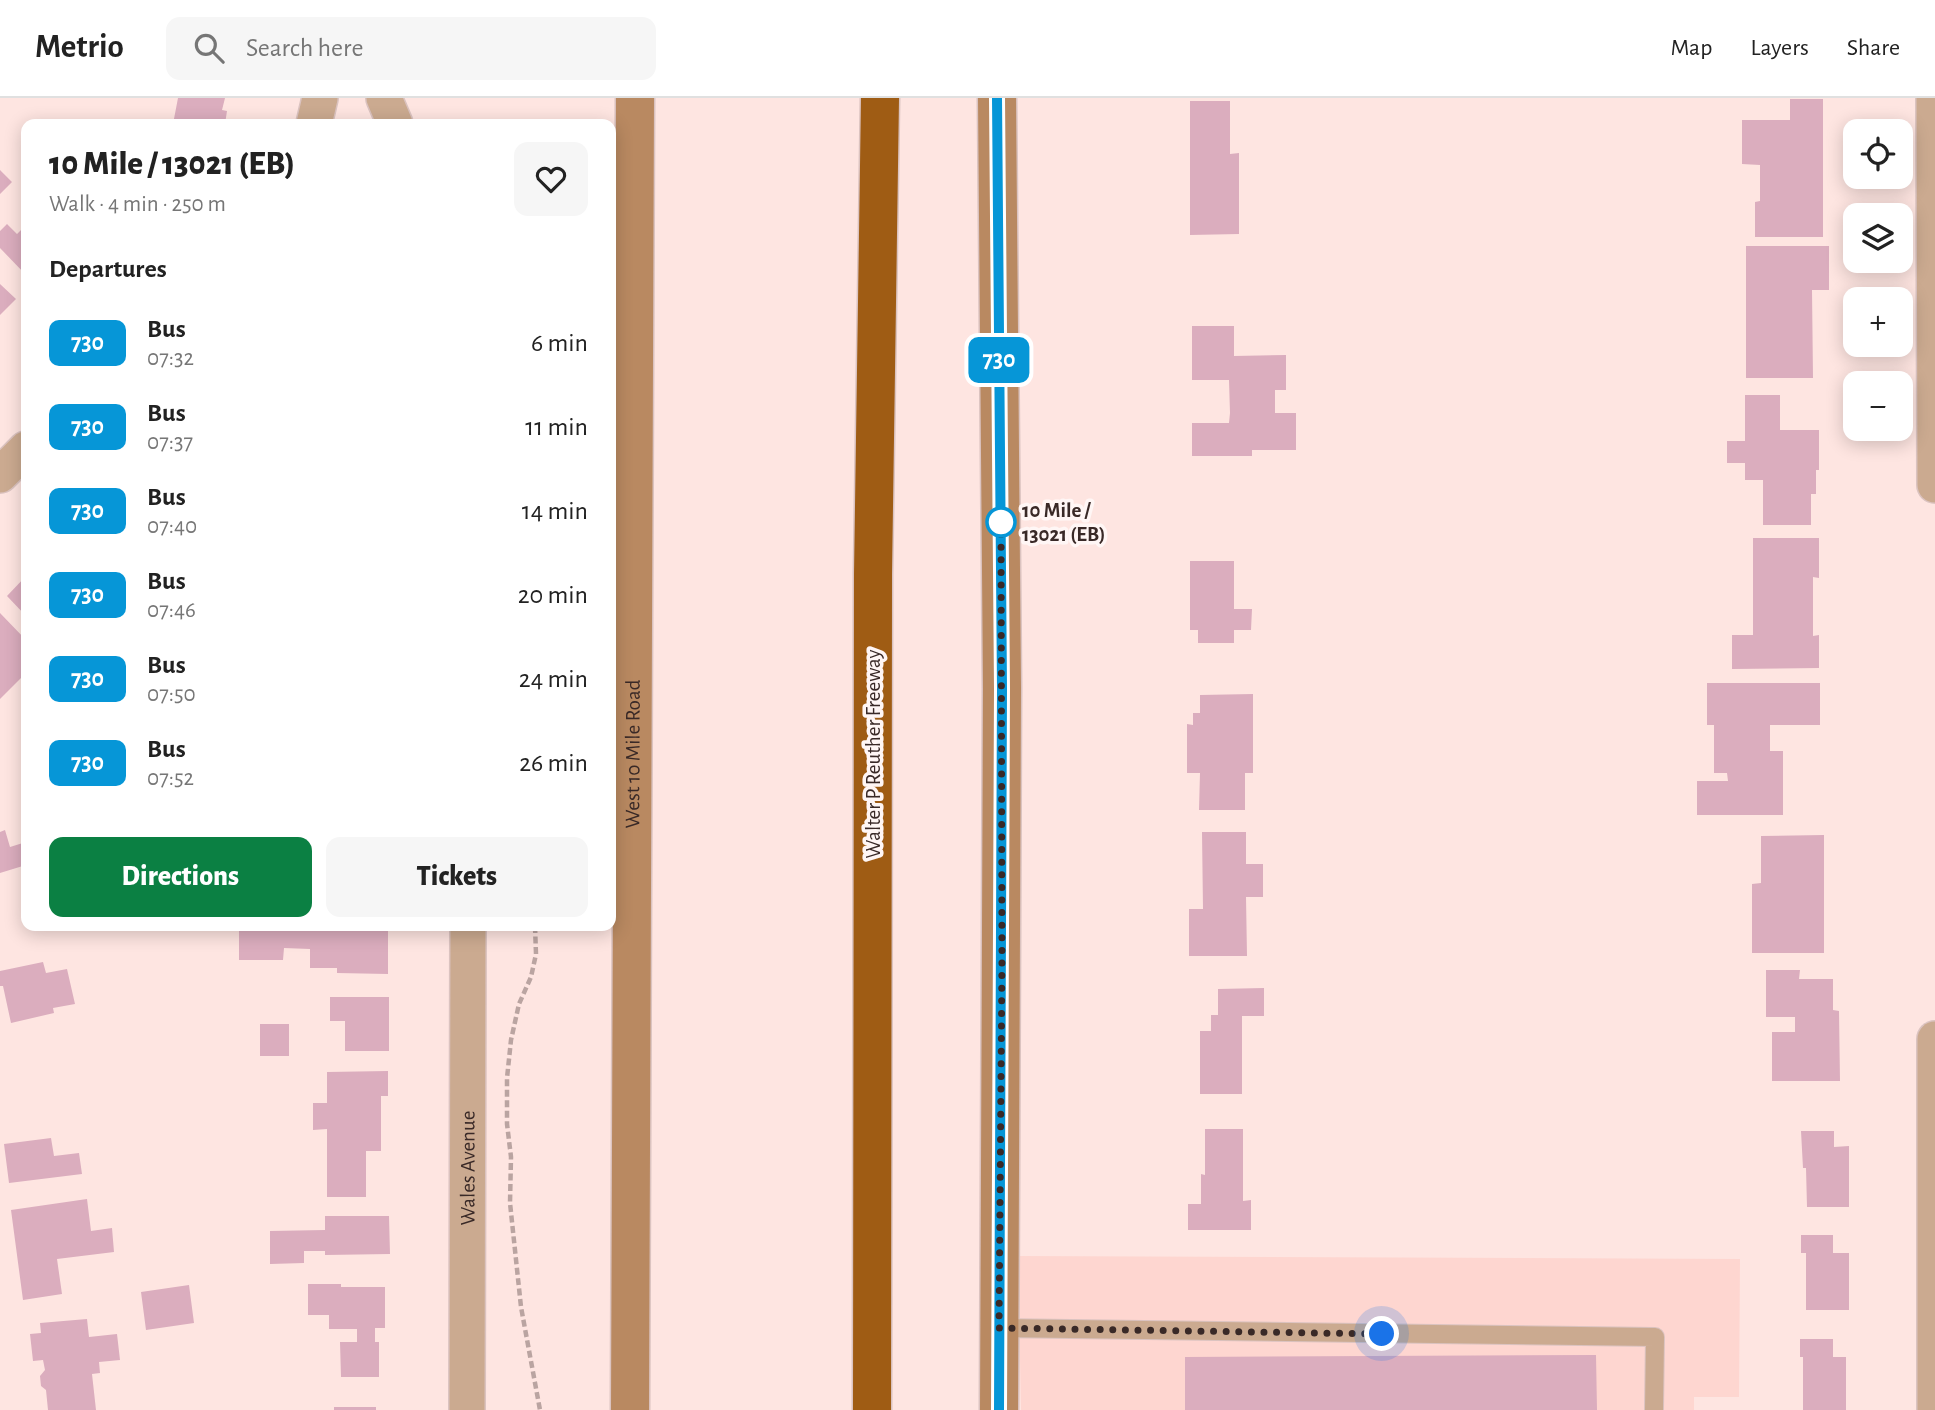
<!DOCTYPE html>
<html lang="en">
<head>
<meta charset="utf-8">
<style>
  body { margin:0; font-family:"Alegreya Sans",sans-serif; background:#f6f6f6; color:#222; height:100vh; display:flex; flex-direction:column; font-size:26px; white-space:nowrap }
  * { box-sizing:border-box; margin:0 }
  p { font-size:23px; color:#767676 }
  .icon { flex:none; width:38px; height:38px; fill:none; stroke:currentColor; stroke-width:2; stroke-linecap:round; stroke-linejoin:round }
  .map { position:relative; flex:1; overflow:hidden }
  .side { position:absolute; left:21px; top:21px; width:595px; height:812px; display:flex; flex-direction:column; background:#fff; border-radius:14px; box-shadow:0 4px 18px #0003 }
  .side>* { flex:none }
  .badge { padding:0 14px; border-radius:10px; font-size:24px; line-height:46px }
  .fabs { position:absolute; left:1843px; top:21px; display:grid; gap:14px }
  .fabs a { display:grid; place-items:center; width:70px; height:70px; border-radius:14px; background:#fff; box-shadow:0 4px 18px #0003; font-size:35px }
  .you { position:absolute; width:35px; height:35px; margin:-18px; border:5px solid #fff; border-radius:50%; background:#1a73e8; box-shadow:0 0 0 10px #1a73e833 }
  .map>.badge { position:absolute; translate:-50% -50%; box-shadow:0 0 0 4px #fff }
  h2 { padding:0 28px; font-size:26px; line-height:63px }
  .round { display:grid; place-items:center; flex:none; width:74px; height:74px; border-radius:14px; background:#f6f6f6 }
  .summary { display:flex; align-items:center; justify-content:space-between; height:119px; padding:0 28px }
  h1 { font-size:33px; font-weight:800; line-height:52px }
  .cta { display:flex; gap:14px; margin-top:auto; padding:14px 28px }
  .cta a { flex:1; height:80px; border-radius:14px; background:#0b8043; color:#fff; font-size:28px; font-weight:800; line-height:80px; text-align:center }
  .cta a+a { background:#f6f6f6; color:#222 }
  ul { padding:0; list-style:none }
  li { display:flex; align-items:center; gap:21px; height:84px; padding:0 28px }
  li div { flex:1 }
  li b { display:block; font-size:26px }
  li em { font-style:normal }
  li .badge { min-width:77px; font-weight:700; text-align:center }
  header { display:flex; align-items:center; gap:42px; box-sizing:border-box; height:98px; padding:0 35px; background:#fff; border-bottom:2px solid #e0e0e0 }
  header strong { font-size:33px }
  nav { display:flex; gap:38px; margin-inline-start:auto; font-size:24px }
  .search { width:490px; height:63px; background:#f6f6f6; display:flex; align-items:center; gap:18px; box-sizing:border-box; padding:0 24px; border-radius:14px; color:#767676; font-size:26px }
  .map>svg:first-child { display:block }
</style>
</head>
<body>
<header>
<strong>Metrio</strong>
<div class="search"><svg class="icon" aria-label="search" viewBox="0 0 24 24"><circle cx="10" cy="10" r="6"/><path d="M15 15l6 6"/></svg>Search here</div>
<nav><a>Map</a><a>Layers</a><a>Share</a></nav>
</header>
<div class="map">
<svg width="1935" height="1312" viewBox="0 0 1935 1312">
  <rect width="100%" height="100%" fill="#fee5e1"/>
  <!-- built -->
  <path fill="#fed6d0" d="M1018 1158 1740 1161 1739 1299H1694V1312H1021Z"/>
  <!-- building -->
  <path fill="#dbadbe" d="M178 0H225L222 12 227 13 225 26H173Z
    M1790 1H1823V139H1755V104L1760 103V67L1742 66V22H1790Z
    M1190 3H1230V56L1239 55V136L1190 137Z
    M0 72 12 84 0 96Z
    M7 126 17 136 26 127V177L0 150V133Z
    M1746 148H1829V192H1812L1813 280H1746Z
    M0 186 16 201 0 217Z
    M1192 228H1234V258L1286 257V292H1275V315H1296V352H1252V358H1192V325H1229L1230 315 1229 282H1192Z
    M1745 297H1780V332H1819V372H1816V396H1811V427H1763V382H1745V365H1727V343H1745Z
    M1753 440H1819V480L1813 479V538L1819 537V570L1732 571V537H1753Z
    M1190 463H1234V511H1252L1251 532H1234V545H1198V532H1190Z
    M26 478V518L7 498Z
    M0 515 26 542V575L0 601Z
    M1707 585H1820V627H1770V653H1783V717H1697V683H1728L1727 675H1714V627H1707Z
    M1253 596V675H1245V712H1199L1200 675H1187V626L1193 627V615H1200V597Z
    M5 732 10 749 26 744V767L0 775V734Z
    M1202 734H1246V766H1263V799H1246L1247 858H1189V811H1203Z
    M1824 737V855H1752V786L1761 785V738Z
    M239 828 388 829V876L337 875V870H310V851L284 850 283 862H239Z
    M43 864 46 875 67 871 75 906 53 910 54 915 11 925 3 888H0V873Z
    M1766 872H1800L1799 881H1833V912L1839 913 1840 983H1772V934H1795V919H1766Z
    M1264 890V918H1242V996H1200V933H1211V917H1218V891Z
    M330 899H389V953H345V923H330Z
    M260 926H289V958H260Z
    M388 973V998H381V1053H366V1099H327V1031L313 1032V1005H327V974Z
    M1205 1031H1243V1103L1251 1102V1132H1188V1106H1201V1076L1205 1077Z
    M1801 1033H1834V1049L1849 1048V1109H1807L1806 1070H1803Z
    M51 1040 54 1058 79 1055 82 1076 9 1085 4 1046Z
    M87 1101 91 1133 112 1130 114 1154 57 1161 62 1196 23 1202 11 1112Z
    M325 1118H389L390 1156 325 1157V1153H304V1165L270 1166V1133L325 1132Z
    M1801 1137H1833V1155H1849V1212H1806V1155H1801Z
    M308 1186H341V1189H385V1230H375V1244H379V1279H341L340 1244H357V1231H329V1217H308Z
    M189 1187 194 1225 146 1232 141 1194Z
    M87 1221 89 1239 117 1236 120 1262 99 1264 100 1275 92 1276 96 1312H48L46 1292 41 1288 40 1278 45 1272 43 1262 33 1263 30 1236 41 1235 40 1225Z
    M1800 1241H1833V1259H1846V1312H1803V1259H1800Z
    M1596 1257 1597 1312H1185V1259Z
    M334 1309H376V1312H334Z"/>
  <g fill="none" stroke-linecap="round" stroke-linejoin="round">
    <!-- lane casing -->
    <g stroke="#dbc3c0" stroke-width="20">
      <path id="lane" d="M999 1230 1655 1239 1654 1312"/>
    </g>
    <!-- street casing -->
    <g stroke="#dbc3c0" stroke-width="38">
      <g id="street">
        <path d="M384 0 395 26"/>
        <path d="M1934 0 1935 387"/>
        <path d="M314 26 320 0"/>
        <path d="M0 377 26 351"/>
        <path id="s1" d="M467 1312 468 828"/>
        <path d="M1935 1312V941"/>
      </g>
    </g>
    <!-- secondary casing -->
    <g stroke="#dbc3c0" stroke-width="41">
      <g id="secondary">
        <path d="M997 0 1002 590 999 1312"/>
        <path id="s2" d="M630 1312 635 0"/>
      </g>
    </g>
    <!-- highway casing -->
    <g stroke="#dbc3c0" stroke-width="41">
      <path id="highway" d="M872 1312 873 476 880 0"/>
    </g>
    <!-- path -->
    <path stroke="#baa4a1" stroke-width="4.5" stroke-dasharray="7 3.5" stroke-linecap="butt" d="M535 828 536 856 531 879 519 906 511 942 507 980V1026L511 1059 510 1105 521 1209 540 1312"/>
    <!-- lane -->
    <use href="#lane" stroke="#cbaa90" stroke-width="18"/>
    <!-- street -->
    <use href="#street" stroke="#cbaa90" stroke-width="35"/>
    <!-- secondary -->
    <use href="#secondary" stroke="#b98961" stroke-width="38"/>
    <!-- highway -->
    <use href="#highway" stroke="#9f5c14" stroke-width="38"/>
  </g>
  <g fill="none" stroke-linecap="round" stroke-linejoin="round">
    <!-- line casing -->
    <g stroke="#fff" stroke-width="16">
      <path id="line" d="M997 0 1002 590 999 1312"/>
    </g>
    <!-- line -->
    <use href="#line" stroke="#0696d7" stroke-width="10"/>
    <!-- walk -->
    <path stroke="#392927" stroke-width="7" stroke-dasharray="0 12.6" d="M1001 424 1002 859 999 1230 1382 1236"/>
  </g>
  <!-- markers -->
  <circle fill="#fff" stroke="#0696d7" stroke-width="3.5" cx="1001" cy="424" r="14"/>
  <g text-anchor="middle" stroke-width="7" stroke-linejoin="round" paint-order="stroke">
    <!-- stop labels -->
    <g font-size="21" font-weight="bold" fill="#392927" stroke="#fff6f5" text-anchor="start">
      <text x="1022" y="419">10 Mile /<tspan x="1022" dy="24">13021 (EB)</tspan></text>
    </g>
    <!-- street labels -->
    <g font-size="21" fill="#392927" stroke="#fff6f5">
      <text dy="7" stroke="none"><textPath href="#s2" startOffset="656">West 10 Mile Road</textPath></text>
      <text transform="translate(873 656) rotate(-90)" y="7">Walter P Reuther Freeway</text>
      <text dy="7" stroke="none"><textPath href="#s1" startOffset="242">Wales Avenue</textPath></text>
    </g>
  </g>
</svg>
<div class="fabs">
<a><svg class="icon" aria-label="locate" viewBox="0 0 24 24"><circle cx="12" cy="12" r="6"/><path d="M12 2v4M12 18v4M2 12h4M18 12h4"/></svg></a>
<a><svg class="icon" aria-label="layers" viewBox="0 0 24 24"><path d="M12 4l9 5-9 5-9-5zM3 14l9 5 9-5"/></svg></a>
<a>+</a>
<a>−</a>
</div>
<div class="you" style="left:1382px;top:1236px"></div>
<b class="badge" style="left:999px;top:262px;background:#0696d7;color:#fff">730</b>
<section class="side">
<div class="summary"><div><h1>10 Mile / 13021 (EB)</h1><p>Walk · 4 min · 250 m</p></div><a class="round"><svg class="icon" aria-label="heart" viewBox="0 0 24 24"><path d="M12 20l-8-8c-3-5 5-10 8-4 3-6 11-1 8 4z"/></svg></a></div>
<h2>Departures</h2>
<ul>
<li><span class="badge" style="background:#0696d7;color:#fff">730</span><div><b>Bus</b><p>07:32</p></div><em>6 min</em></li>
<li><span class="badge" style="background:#0696d7;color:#fff">730</span><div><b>Bus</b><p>07:37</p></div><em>11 min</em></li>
<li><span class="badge" style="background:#0696d7;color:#fff">730</span><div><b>Bus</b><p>07:40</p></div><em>14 min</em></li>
<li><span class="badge" style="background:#0696d7;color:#fff">730</span><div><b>Bus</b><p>07:46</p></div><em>20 min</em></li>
<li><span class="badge" style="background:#0696d7;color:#fff">730</span><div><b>Bus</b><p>07:50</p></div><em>24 min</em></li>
<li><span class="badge" style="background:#0696d7;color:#fff">730</span><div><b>Bus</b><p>07:52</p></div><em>26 min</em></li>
</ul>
<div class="cta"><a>Directions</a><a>Tickets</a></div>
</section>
</div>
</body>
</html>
